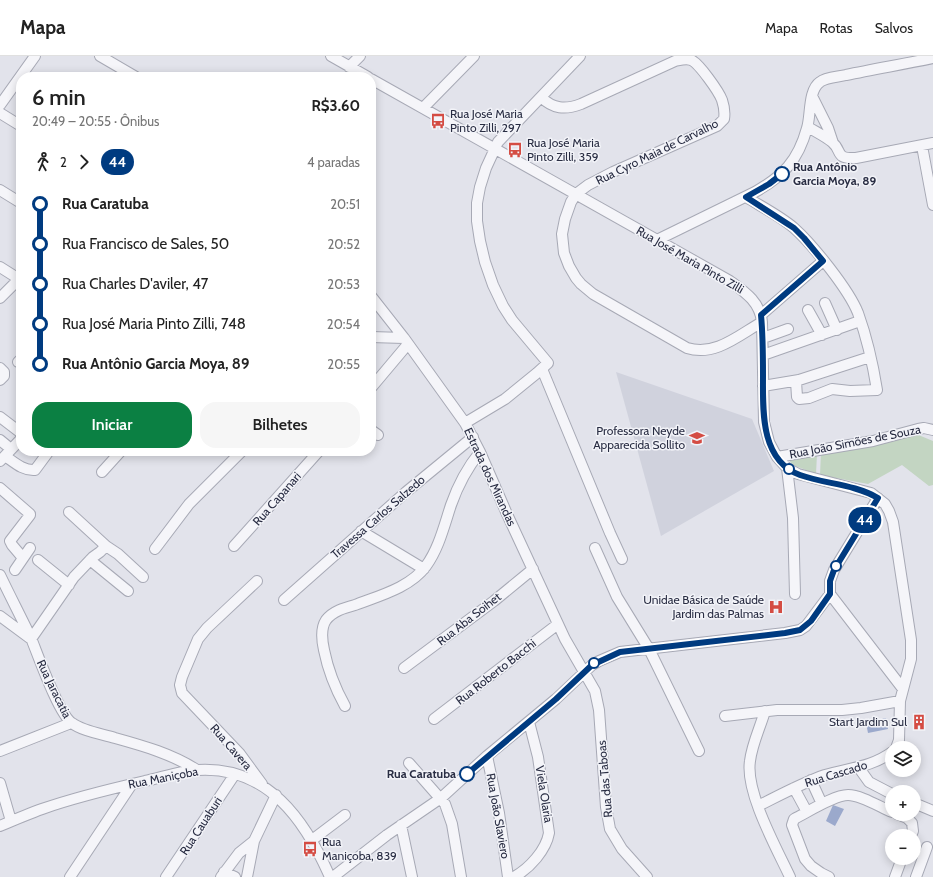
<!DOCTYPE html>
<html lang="pt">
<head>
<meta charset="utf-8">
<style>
  body { margin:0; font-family:Cabin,sans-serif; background:#f6f6f6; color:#222; height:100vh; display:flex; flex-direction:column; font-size:15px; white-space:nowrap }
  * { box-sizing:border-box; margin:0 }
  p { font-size:13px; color:#767676 }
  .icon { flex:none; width:22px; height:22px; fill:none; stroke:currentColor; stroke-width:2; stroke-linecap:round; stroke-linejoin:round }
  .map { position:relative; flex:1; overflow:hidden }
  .side { position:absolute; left:16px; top:16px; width:360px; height:384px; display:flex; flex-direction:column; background:#fff; border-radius:16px; box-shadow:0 2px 10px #0003 }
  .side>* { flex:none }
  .badge { padding:0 8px; border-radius:13px; font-size:14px; line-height:26px }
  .tools { position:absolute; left:885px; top:685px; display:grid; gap:8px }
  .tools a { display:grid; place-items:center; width:36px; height:36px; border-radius:50%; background:#fff; box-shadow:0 2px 10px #0003; font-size:20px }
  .map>.badge { position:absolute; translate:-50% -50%; box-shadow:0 0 0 2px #fff }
  .legs { display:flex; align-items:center; gap:6px; height:44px; padding:0 16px; font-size:13px }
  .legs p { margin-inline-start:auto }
  .summary { display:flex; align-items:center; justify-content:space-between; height:68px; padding:0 16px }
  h1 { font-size:22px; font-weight:600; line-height:30px }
  .primary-button { display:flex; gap:8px; margin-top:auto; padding:8px 16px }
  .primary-button a { flex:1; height:46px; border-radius:16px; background:#0b8043; color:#fff; font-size:16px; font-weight:600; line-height:46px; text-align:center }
  .primary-button a+a { background:#f6f6f6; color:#222 }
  ul { padding:0 16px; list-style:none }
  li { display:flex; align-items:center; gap:14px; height:40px; font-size:15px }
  li i { display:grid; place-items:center; width:6px; height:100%; margin:0 5px; background:currentColor }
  li i::after { content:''; width:10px; height:10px; margin:-5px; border:3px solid; border-radius:50%; background:#fff }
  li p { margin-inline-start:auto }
  li:first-child i { background:linear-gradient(#0000 50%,currentColor 0) }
  li:last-child i { background:linear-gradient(currentColor 50%,#0000 0) }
  header { display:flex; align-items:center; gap:24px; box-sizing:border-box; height:56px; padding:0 20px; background:#fff; border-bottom:1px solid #e0e0e0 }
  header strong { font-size:19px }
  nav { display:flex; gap:22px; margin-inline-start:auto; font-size:14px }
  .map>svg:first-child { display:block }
</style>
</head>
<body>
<header>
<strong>Mapa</strong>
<nav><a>Mapa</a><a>Rotas</a><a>Salvos</a></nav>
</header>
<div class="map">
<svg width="933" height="821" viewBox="0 0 933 821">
  <rect width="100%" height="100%" fill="#e2e3eb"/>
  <!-- built -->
  <path fill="#d0d2dd" d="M616 316 752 363 774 415 661 480Z"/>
  <!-- green -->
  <path fill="#c3d5c2" d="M916 378 933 385V429L929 430 902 409 868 428 820 419 821 396Z
    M817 398 816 418 793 409 787 402Z"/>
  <!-- water -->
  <path fill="#9ba9cc" d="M886 662 888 673 868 677 866 667Z
    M833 749 844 753 835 770 826 765Z"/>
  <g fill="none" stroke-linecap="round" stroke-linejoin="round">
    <!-- minor casing -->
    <g stroke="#a7a9b5" stroke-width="12">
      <path id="minor" d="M100 0 136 21
        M331 0 368 21
        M349 11 360 0
        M371 23 730 225C745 236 760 246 762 266L764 366 769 386 777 401 787 412 798 418 871 437 885 448 889 455 893 466 911 584V603L900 645 899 684 896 692
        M812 40 828 72 833 87
        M541 41C553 53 565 54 581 48L675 5C680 4 686 2 691 4 699 7 719 36 722 44 724 50 725 57 724 63L717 70 613 116 588 129 576 138 571 146 565 163 562 178 564 197 569 210 576 222 581 228 593 238 687 292C715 301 739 279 762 266
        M0 49 35 0
        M424 51 474 0
        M0 57 21 70
        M808 71C816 76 825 80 832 86 843 95 834 103 856 102L933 87
        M922 90 933 149
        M0 134 21 147
        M746 141C762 151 780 160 794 172 813 189 849 234 858 257 867 282 873 309 877 334L850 335 832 333 809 342 799 343 797 341 796 325
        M657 184 755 136C783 120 798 105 807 72 811 60 808 34 820 26 826 21 838 21 846 19 875 13 904 8 933 2
        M0 211 19 223
        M371 240 404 282 465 367 480 396 507 458 565 583 595 635 599 654 606 751 610 773 622 793 647 821
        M0 242 21 221
        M825 247 837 274
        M808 254 822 279
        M761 259 823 205
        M371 281 404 282
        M763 282 788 273
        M763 299 860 265
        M18 306 21 303
        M0 312 4 316V320L0 324
        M542 313 610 477 622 503
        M763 330 799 324 870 301
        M371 332 408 288
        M0 361 21 377
        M465 367 505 343 537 317 548 307 512 264 503 250 493 229 485 206 480 185 477 165V147L480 131 486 112 498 86 580 0
        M371 374 378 379
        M0 384 11 393
        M5 400C14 406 23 415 35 414L49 395
        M777 401 873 385 918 373 924 372 933 374
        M0 405 21 383
        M787 412 793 462 795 538
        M102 416 121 395
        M0 432 30 458V459L10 485 12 489 23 502
        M878 442 834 514 830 525V538L903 633
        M69 456 106 490
        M361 475 424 513
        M234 490 319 395
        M595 492 617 541 649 593 699 695
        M155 493 189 448 242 395
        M38 504 69 529
        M90 504 128 535
        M15 514 30 492
        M0 519C10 540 21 561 31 582 38 599 59 659 72 667 82 675 102 678 115 682 144 690 172 698 197 714
        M257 525 207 572 198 583 182 621 180 629 182 637 240 698 262 728
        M284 544 406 436 473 381
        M0 560 31 583 74 521 93 501 100 496 106 490 118 498 143 521
        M404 612 494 545 533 513
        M345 650C335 632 328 614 324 594 322 585 320 573 326 564 333 555 344 552 355 549 378 540 410 532 426 510 439 492 444 470 451 449 458 429 467 412 480 396
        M765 655C760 672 752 688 750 705 745 736 777 793 790 821
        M725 660 777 654H842L861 652 900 645
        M434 663 558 568
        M0 695 71 667
        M487 700 499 757 508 821
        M409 707 445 748 452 768 461 821
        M859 712 869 726 892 738
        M811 724 822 748
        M0 727 11 765
        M794 732 807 756
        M914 747 933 755
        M758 750C780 739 802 727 825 719 849 712 872 711 892 696
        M897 758 907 762 912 767 913 775 911 780
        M401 769 412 821
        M0 770C14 764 28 758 42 753 76 741 110 733 145 725 160 722 183 714 198 714 268 710 305 764 330 821
        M312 784 345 759
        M224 816 235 821
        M70 821 132 728
        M166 821 235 718
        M221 821 239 797 254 785
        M247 821 254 785 276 739
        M333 821 387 779 441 742 487 700 556 643 592 609 599 605 620 596 785 577 800 574 806 570 830 538
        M514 821C530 812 546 794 549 777L538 701 529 666
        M829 821 821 817 811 810 805 803 792 769 794 763C808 756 834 739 848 739 861 739 880 751 892 756
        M895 821 902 802
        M916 821 927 791"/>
    </g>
    <!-- minor -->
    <use href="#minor" stroke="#f5f5f9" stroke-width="10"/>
  </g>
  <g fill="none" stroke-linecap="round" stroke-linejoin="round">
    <!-- line-1 casing -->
    <g stroke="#fff" stroke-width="9">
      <path id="line-1" d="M467 718 556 643 592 609 620 596 785 577 800 574 811 565 830 538V525L834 514 878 442C854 428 825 428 800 419 760 404 763 354 763 320 763 300 763 280 761 259L823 205 804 182 794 172 746 141 769 128 782 118"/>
    </g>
    <!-- line-1 -->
    <use href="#line-1" stroke="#003b80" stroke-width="6"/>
  </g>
  <!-- icons -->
  <defs>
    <g id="bus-bare" transform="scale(1.2)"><path d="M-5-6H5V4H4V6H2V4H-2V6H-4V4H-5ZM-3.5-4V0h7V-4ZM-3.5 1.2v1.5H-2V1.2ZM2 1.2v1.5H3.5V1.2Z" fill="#d44c43" stroke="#f2f3f8" stroke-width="2.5" paint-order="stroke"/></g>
    <g id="school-bare" transform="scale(1.2)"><path d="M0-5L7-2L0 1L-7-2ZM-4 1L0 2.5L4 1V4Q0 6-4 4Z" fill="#d44c43" stroke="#f2f3f8" stroke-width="2.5" paint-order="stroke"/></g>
    <g id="hospital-bare" transform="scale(1.2)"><path d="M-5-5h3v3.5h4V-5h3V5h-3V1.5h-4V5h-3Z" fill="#d44c43" stroke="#f2f3f8" stroke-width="2.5" paint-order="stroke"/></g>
    <g id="building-bare" transform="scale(1.2)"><path d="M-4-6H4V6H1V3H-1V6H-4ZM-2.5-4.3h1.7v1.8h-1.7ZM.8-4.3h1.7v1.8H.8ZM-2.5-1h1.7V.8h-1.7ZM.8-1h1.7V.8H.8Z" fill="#d44c43" stroke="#f2f3f8" stroke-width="2.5" paint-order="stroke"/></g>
  </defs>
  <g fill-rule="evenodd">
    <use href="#bus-bare" x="438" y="65"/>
    <use href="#bus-bare" x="515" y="94"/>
    <use href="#school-bare" x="697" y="382"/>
    <use href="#hospital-bare" x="776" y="551"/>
    <use href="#building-bare" x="919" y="666"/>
    <use href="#bus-bare" x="310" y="793"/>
  </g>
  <!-- markers -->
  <g fill="#fff" stroke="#003b80" stroke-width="2">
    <circle cx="782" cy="118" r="7"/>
    <circle cx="789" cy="413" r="5"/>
    <circle cx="836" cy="510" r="5"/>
    <circle cx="594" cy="607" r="5"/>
    <circle cx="467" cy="718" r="7"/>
  </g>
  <g text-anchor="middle" stroke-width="3" stroke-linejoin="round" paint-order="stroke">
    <!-- poi labels -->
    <g font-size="12" fill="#292d43" stroke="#f2f3f8" text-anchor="start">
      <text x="450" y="62">Rua José Maria<tspan x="450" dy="14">Pinto Zilli, 297</tspan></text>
      <text x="527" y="91">Rua José Maria<tspan x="527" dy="14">Pinto Zilli, 359</tspan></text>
      <text x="685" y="379" text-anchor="end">Professora Neyde<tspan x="685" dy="14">Apparecida Sollito</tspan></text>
      <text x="764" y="548" text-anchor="end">Unidae Básica de Saúde<tspan x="764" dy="14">Jardim das Palmas</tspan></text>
      <text x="907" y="670" text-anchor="end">Start Jardim Sul</text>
      <text x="322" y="790">Rua<tspan x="322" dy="14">Maniçoba, 839</tspan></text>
    </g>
    <!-- street labels -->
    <g font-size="12" fill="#292d43" stroke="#f2f3f8">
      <text transform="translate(657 96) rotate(-26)" y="4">Rua Cyro Maia de Carvalho</text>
      <text transform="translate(690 204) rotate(30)" y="4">Rua José Maria Pinto Zilli</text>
      <text transform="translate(855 386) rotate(-11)" y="4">Rua João Simões de Souza</text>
      <text transform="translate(490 421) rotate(65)" y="4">Estrada dos Mirandas</text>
      <text transform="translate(277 443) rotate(-49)" y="4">Rua Capanari</text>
      <text transform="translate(378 461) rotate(-41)" y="4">Travessa Carlos Salzedo</text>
      <text transform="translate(469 563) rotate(-38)" y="4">Rua Aba Soihet</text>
      <text transform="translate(496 616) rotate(-38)" y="4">Rua Roberto Bacchi</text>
      <text transform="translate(54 633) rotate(64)" y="4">Rua Jaracatia</text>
      <text transform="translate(231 691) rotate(49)" y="4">Rua Cavera</text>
      <text transform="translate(836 718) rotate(-17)" y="4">Rua Cascado</text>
      <text transform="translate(163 722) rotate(-11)" y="4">Rua Maniçoba</text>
      <text transform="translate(605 723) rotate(-95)" y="4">Rua das Taboas</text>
      <text transform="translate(544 738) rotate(81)" y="4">Viela Olaria</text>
      <text transform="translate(498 760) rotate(80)" y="4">Rua João Slaviero</text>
      <text transform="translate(201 770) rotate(-57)" y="4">Rua Cauaburi</text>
    </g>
    <!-- stop labels -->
    <g font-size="12" font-weight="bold" fill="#292d43" stroke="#f2f3f8" text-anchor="start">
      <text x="793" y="115">Rua Antônio<tspan x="793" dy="14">Garcia Moya, 89</tspan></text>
      <text x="456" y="722" text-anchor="end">Rua Caratuba</text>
    </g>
  </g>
</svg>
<div class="tools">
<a><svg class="icon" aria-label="layers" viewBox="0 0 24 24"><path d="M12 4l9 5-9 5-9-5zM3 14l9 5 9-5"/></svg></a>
<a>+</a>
<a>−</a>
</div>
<b class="badge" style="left:865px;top:464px;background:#003b80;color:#fff">44</b>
<section class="side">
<div class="summary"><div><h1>6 min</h1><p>20:49 – 20:55 · Ônibus</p></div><b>R$3.60</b></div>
<div class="legs"><svg class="icon" aria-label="walk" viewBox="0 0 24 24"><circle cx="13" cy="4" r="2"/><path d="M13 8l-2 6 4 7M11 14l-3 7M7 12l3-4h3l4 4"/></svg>2<svg class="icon" aria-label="forward" viewBox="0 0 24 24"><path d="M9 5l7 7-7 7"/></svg><b class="badge" style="background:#003b80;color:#fff">44</b><p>4 paradas</p></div>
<ul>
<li><i style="color:#003b80"></i><b>Rua Caratuba</b><p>20:51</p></li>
<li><i style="color:#003b80"></i><span>Rua Francisco de Sales, 50</span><p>20:52</p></li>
<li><i style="color:#003b80"></i><span>Rua Charles D'aviler, 47</span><p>20:53</p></li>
<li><i style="color:#003b80"></i><span>Rua José Maria Pinto Zilli, 748</span><p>20:54</p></li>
<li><i style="color:#003b80"></i><b>Rua Antônio Garcia Moya, 89</b><p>20:55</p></li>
</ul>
<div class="primary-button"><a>Iniciar</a><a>Bilhetes</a></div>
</section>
</div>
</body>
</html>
